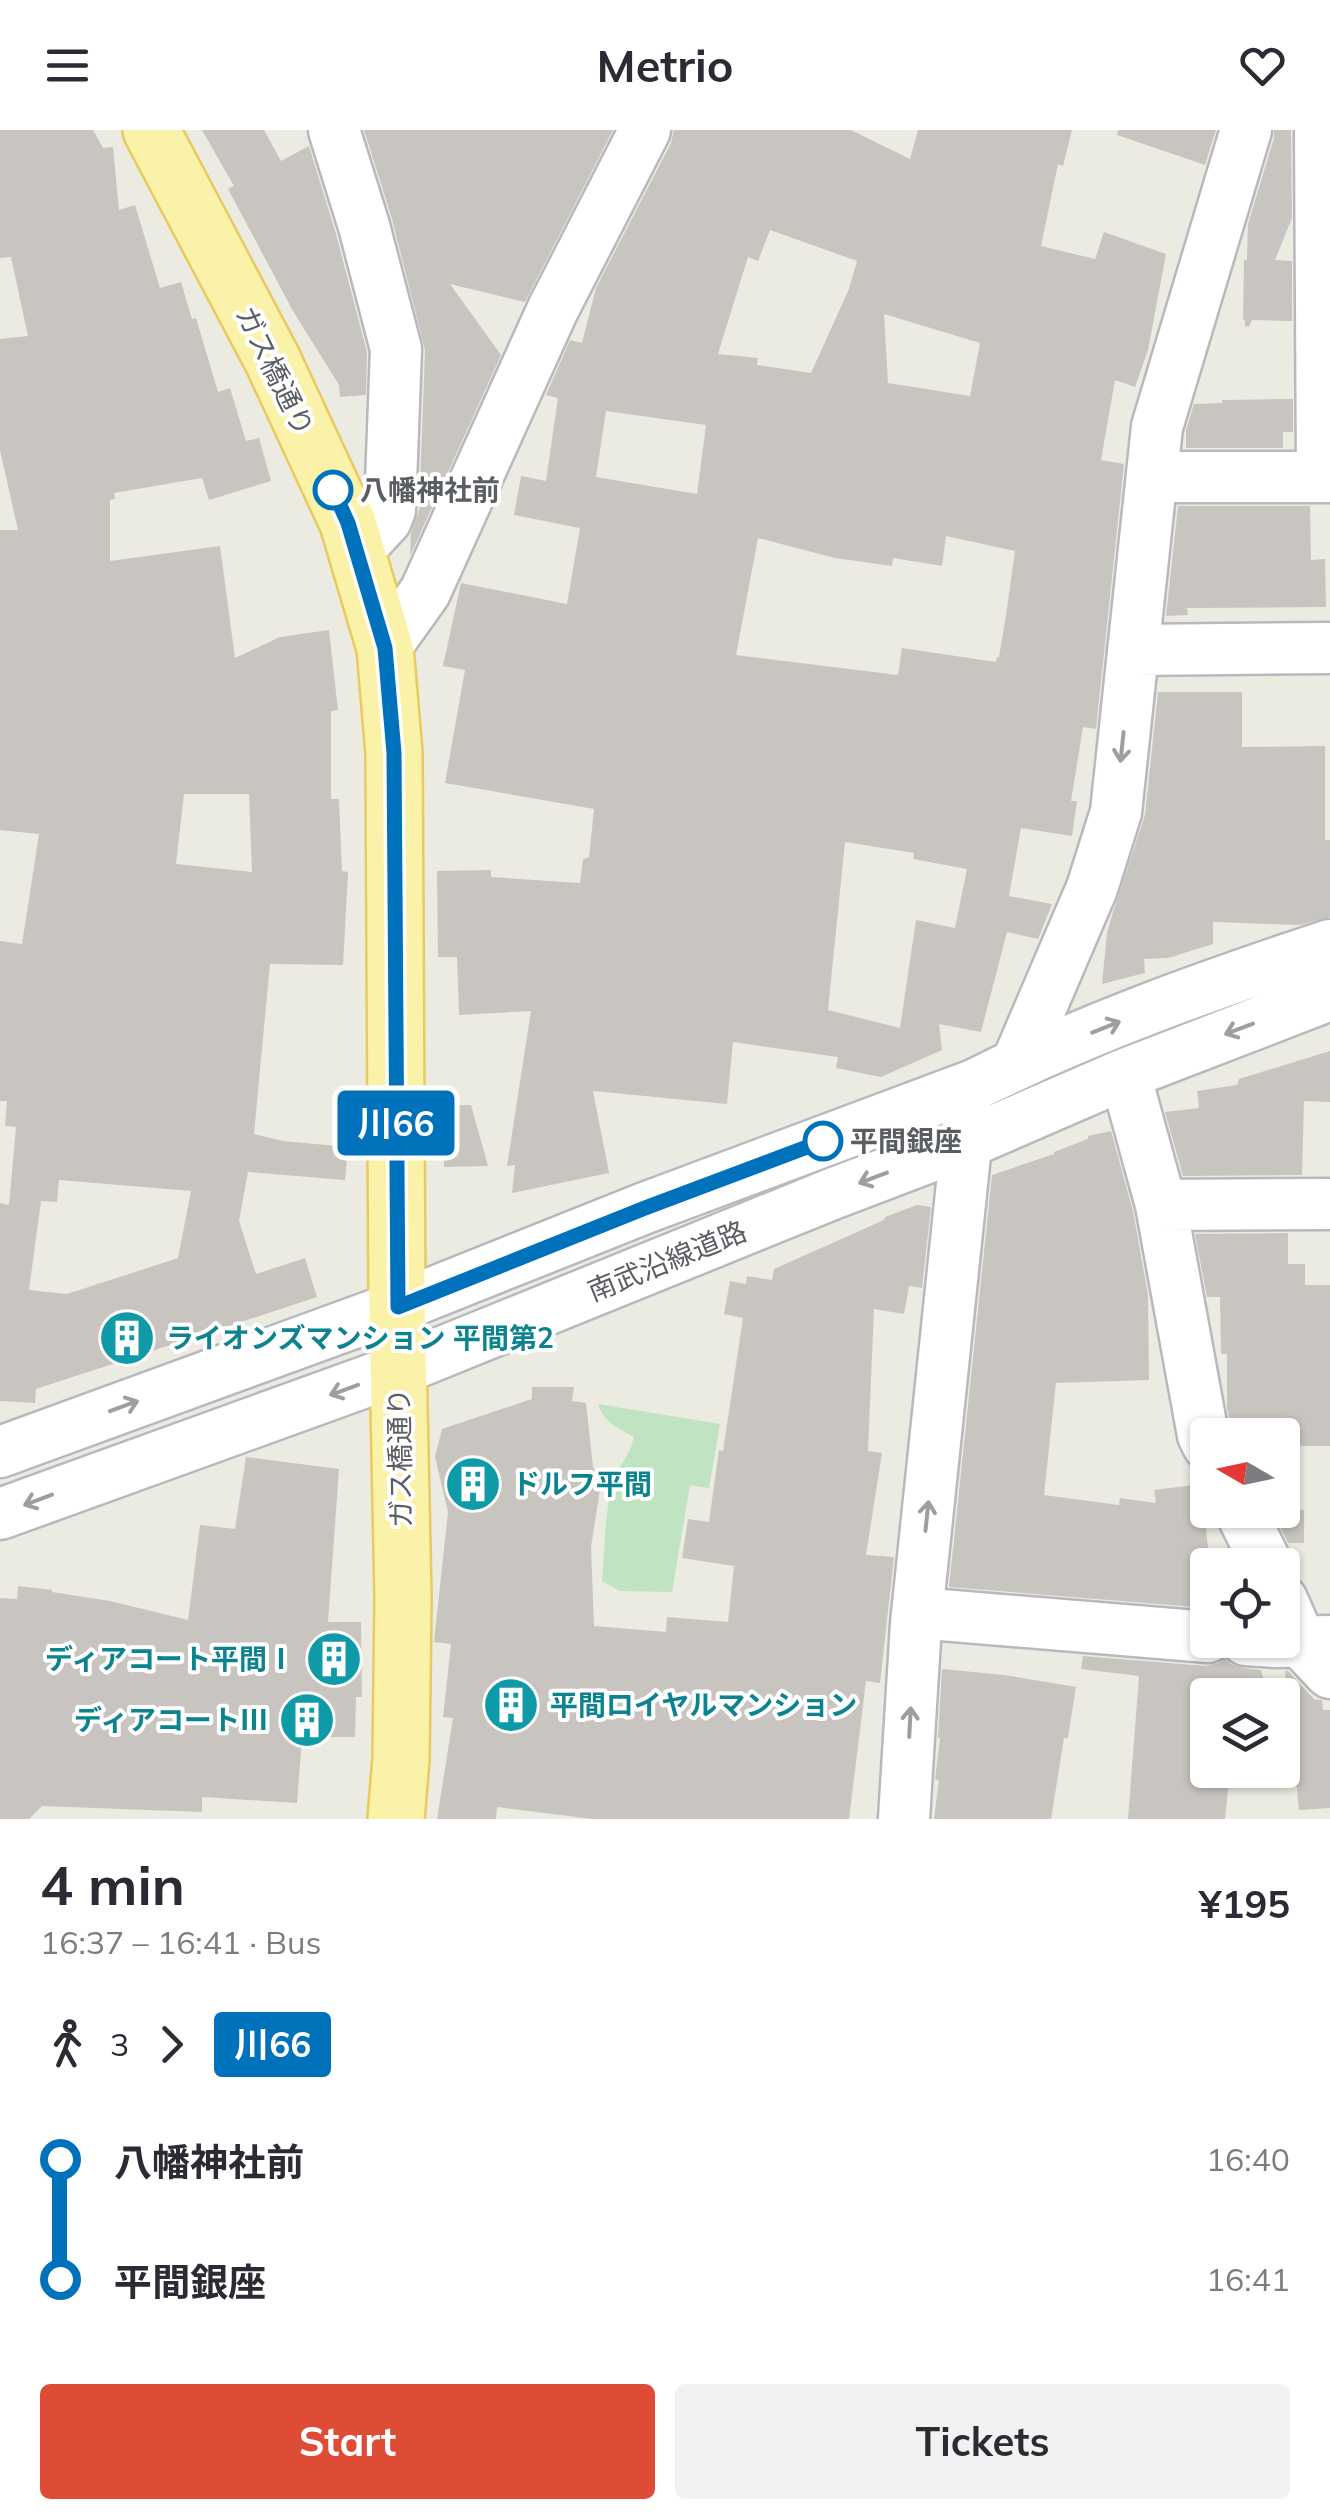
<!DOCTYPE html>
<html lang="en">
<head>
<meta charset="utf-8">
<style>
  body { margin:0; font-family:Mulish,"Noto Sans JP",sans-serif; background:#f2f2f3; color:#2b2b33; height:100vh; display:flex; flex-direction:column; font-size:38px; white-space:nowrap }
  * { box-sizing:border-box; margin:0 }
  p { font-size:32px; color:#7c7c81 }
  .icon { flex:none; width:55px; height:55px; fill:none; stroke:currentColor; stroke-width:2; stroke-linecap:round; stroke-linejoin:round }
  .map { position:relative; height:1689px; overflow:hidden }
  .panel { display:flex; flex-direction:column; background:#fff; flex:1 }
  .panel>* { flex:none }
  .badge { padding:0 20px; border-radius:8px; font-size:35px; line-height:65px }
  .needle { width:65px; rotate:279deg }
  .tools { position:absolute; left:1190px; top:1288px; display:grid; gap:20px }
  .tools a { display:grid; place-items:center; width:110px; height:110px; border-radius:10px; background:#fff; box-shadow:0 2px 8px #0004; font-size:50px }
  .map>.badge { position:absolute; translate:-50% -50%; box-shadow:0 0 0 5px #fff }
  .legs { display:flex; align-items:center; gap:15px; height:110px; padding:0 40px; font-size:32px }
  .legs p { margin-inline-start:auto }
  .headline { display:flex; align-items:center; justify-content:space-between; height:170px; padding:0 40px }
  h1 { font-size:55px; font-weight:700; line-height:75px }
  .cta { display:flex; gap:20px; margin-top:auto; padding:20px 40px }
  .cta a { flex:1; height:115px; border-radius:10px; background:#df4c35; color:#fff; font-size:40px; font-weight:700; line-height:115px; text-align:center }
  .cta a+a { background:#f2f2f3; color:#2b2b33 }
  ul { padding:0 40px; list-style:none }
  li { display:flex; align-items:center; gap:35px; height:120px; font-size:38px }
  li i { display:grid; place-items:center; width:15px; height:100%; margin:0 12px; background:currentColor }
  li i::after { content:''; width:25px; height:25px; margin:-12px; border:8px solid; border-radius:50%; background:#fff }
  li p { margin-inline-start:auto }
  li:first-child i { background:linear-gradient(#0000 50%,currentColor 0) }
  li:last-child i { background:linear-gradient(currentColor 50%,#0000 0) }
  header { display:flex; justify-content:space-between; align-items:center; height:130px; padding:0 40px; background:#fff; font-size:45px; font-weight:700 }
  .map>svg:first-child { display:block }
</style>
</head>
<body>
<header><svg class="icon" aria-label="menu" viewBox="0 0 24 24"><path d="M4 6h16M4 12h16M4 18h16"/></svg>Metrio<svg class="icon" aria-label="heart" viewBox="0 0 24 24"><path d="M12 20l-8-8c-3-5 5-10 8-4 3-6 11-1 8 4z"/></svg></header>
<div class="map">
<svg width="1330" height="1689" viewBox="0 0 1330 1689">
  <rect width="100%" height="100%" fill="#ecebe2"/>
  <!-- green -->
  <path fill="#c0e3c2" d="M598 1274 720 1294 709 1358 690 1355 672 1462 620 1461 602 1451C605 1421 604 1387 612 1357 616 1337 630 1327 634 1307 618 1298 604 1293 598 1274Z"/>
  <!-- building -->
  <path fill="#c8c5c0" fill-rule="evenodd" d="M0 0H93L103 18 113 17 119 80 135 75 160 158 181 152 192 189 196 188 218 262 230 258 246 311 259 308 271 351 209 370 202 348 114 363 115 369 110 370V431L220 416 235 528 280 507 329 500 338 580 331 581V669H339L342 741 348 742 343 835 270 834 254 1004 283 1011 348 1017 345 1050 248 1042 239 1091 256 1144 305 1128 317 1167 36 1259 35 1273 0 1271V1073L9 1075 16 997 5 996 7 971H0V811L22 814 39 704 0 700V400H18L0 320V209L28 206 11 127 0 128ZM184 664H249L252 742 176 734ZM59 1050 191 1061 178 1128 67 1164 29 1160 41 1071 57 1072Z
    M202 0H264L281 31 309 16 336 104 367 222 366 265 340 267 339 255 293 181 228 59 234 56Z
    M364 0H613L525 172 450 154 501 225 410 426 411 403 419 381 425 220 392 89Z
    M674 0H851L910 29 918 0H1072L1063 36 1058 34 1041 116 1095 129 1104 102 1166 124 1148 220 1135 257 1115 250 1101 330 1124 334 1096 599 1083 597 1071 671H1077L1072 706 1021 698 1009 766 1052 774 1038 809 1007 802 981 902 939 894 942 920 881 947 836 938 838 927 733 912 727 974 593 961 609 1043 512 1063 515 1035 507 1036 531 881 459 885 457 827H438L437 741 491 740V747L580 753 583 729 589 727 594 679 445 653 465 540 443 536 461 453 567 474 580 398 514 385 521 346 546 351 558 268 546 265 570 210 582 213 596 158 671 13ZM770 100 857 131 849 159 811 243 757 235 758 228 718 224 748 127 758 131ZM884 184 980 213 970 266 888 253ZM606 281 706 295 697 364 596 347ZM946 406 1015 421 1006 485 999 527H997L996 532 902 518 898 545 736 525 758 408 835 428 892 436 893 428 942 436ZM845 712 914 723 913 729 967 739 955 798 916 790 900 898 828 880Z
    M1118 0H1216L1205 35 1117 5Z
    M1274 0H1291L1292 88 1275 130 1292 131V191L1252 190 1249 197 1245 196V190H1243L1244 130H1247L1248 94 1274 8Z
    M1293 269V302H1283V318H1186V300L1194 274 1222 273V270Z
    M1178 376H1310L1311 430 1325 429 1326 477 1187 478 1188 485 1166 486Z
    M1158 562H1242V617L1325 616V710H1330V787L1300 795 1213 792V814L1168 828 1144 829 1145 843 1102 854 1107 803 1112 785 1145 685Z
    M1330 921V972L1304 971 1302 1045 1183 1046 1165 982 1199 978 1197 961 1237 955 1239 949Z
    M471 975 488 1036 444 1037 442 976Z
    M1111 1001 1133 1081 1148 1165 1149 1250 1056 1253 1044 1365 1119 1375 1120 1368 1156 1373 1154 1360 1201 1354 1210 1435H1208V1478L949 1457 992 1045 1054 1024V1022L1088 1009V1006Z
    M917 1075 931 1077 922 1158 909 1156 904 1184 874 1179 868 1321 882 1323 866 1425 894 1427 880 1553 866 1551 849 1689H593L497 1677 496 1689H437L453 1588 443 1587 451 1514 434 1512 448 1382 435 1327 442 1299 532 1269V1257H574L572 1271 586 1273 593 1337 601 1353 591 1417 594 1496 666 1502 667 1487 728 1492 734 1436 682 1428 688 1389 709 1392 719 1320 723 1321 743 1188 724 1184 730 1151 746 1154 747 1146 772 1150 774 1139 884 1090 885 1087Z
    M1288 1103V1134H1305V1155H1330V1316H1282V1302H1234L1231 1296 1227 1279V1224H1221L1220 1167H1207L1195 1104Z
    M246 1327 339 1339 328 1492H361L362 1567H356L355 1607H302L297 1673 202 1667V1682L42 1676 29 1689H0V1468L17 1469 18 1456 52 1460V1462L110 1471 188 1490 200 1395 235 1399Z
    M1272 1380H1304V1413H1288Z
    M1083 1526 1206 1536 1219 1533 1225 1529 1231 1534 1243 1538 1261 1540 1268 1565H1208V1579L1199 1578 1196 1640H1230L1225 1689H1128L1139 1546 1081 1539Z
    M942 1539 1004 1545 1076 1557 1068 1608H1064L1051 1689H934L939 1650H935L940 1608H938Z
    M1285 1541H1288L1315 1570H1322L1323 1580H1330V1678L1299 1680Z"/>
  <g fill="none" stroke-linecap="round" stroke-linejoin="round">
    <!-- minor casing -->
    <g stroke="#b7b9be" stroke-width="55">
      <path id="minor" d="M334 0 364 96 396 219 390 380 386 390 356 422
        M1320 0 1322 347
        M1152 347H1330
        M385 518 425 462 553 179 645 0
        M1133 520 1330 518
        M1017 933 1092 758 1116 682 1157 297 1246 0
        M1125 944 1161 1075 1203 1305 1208 1315
        M1161 1075 1330 1074
        M0 1322 397 1177 645 1078 974 955C1088 898 1209 855 1330 815
        M1240 1380 1267 1435
        M0 1384 398 1240 832 1064 966 1013 1125 944 1330 865
        M1282 1470 1300 1511 1330 1543
        M917 1483 1208 1507
        M1246 1510 1275 1512 1330 1511
        M904 1689 916 1494 969 987"/>
    </g>
    <!-- major casing -->
    <g stroke="#e9ca5e" stroke-width="60">
      <path id="major" d="M151 0 273 231 348 393 385 518 394 623 397 1177 403 1468 401 1629 396 1689"/>
    </g>
    <!-- minor -->
    <use href="#minor" stroke="#fff" stroke-width="50"/>
    <!-- major -->
    <use href="#major" stroke="#faf2a9" stroke-width="55"/>
  </g>
  <!-- one-way arrows -->
  <defs><path id="oneway-shaft" d="M-6 0H5M1.5-3L5.5 0L1.5 3" fill="none" stroke-width="1.6" stroke-linecap="round" stroke-linejoin="round" transform="scale(2.5)"/></defs>
  <g stroke="#9c9ea1">
    <use href="#oneway-shaft" transform="translate(1122 617) rotate(96)"/>
    <use href="#oneway-shaft" transform="translate(1106 897) rotate(-22)"/>
    <use href="#oneway-shaft" transform="translate(1239 899) rotate(159)"/>
    <use href="#oneway-shaft" transform="translate(873 1048) rotate(159)"/>
    <use href="#oneway-shaft" transform="translate(344 1260) rotate(160)"/>
    <use href="#oneway-shaft" transform="translate(124 1276) rotate(-20)"/>
    <use href="#oneway-shaft" transform="translate(38 1370) rotate(159)"/>
    <use href="#oneway-shaft" transform="translate(927 1386) rotate(-84)"/>
    <use href="#oneway-shaft" transform="translate(910 1592) rotate(-87)"/>
  </g>
  <g fill="none" stroke-linecap="round" stroke-linejoin="round">
    <!-- line-1 casing -->
    <g stroke="#fff" stroke-width="22">
      <path id="line-1" d="M333 360 348 393 385 518 394 623 398 1177 645 1078 823 1011"/>
    </g>
    <!-- line-1 -->
    <use href="#line-1" stroke="#0072bc" stroke-width="15"/>
  </g>
  <!-- icons -->
  <defs>
    <g id="building-disc" transform="scale(2.875)"><circle r="9.5" fill="#0f9aa8" stroke="#fff"/><path d="M-4-6H4V6H1V3H-1V6H-4ZM-2.5-4.3h1.7v1.8h-1.7ZM.8-4.3h1.7v1.8H.8ZM-2.5-1h1.7V.8h-1.7ZM.8-1h1.7V.8H.8Z" fill="#fff"/></g>
  </defs>
  <g fill-rule="evenodd">
    <use href="#building-disc" x="127" y="1208"/>
    <use href="#building-disc" x="473" y="1354"/>
    <use href="#building-disc" x="334" y="1529"/>
    <use href="#building-disc" x="511" y="1575"/>
    <use href="#building-disc" x="307" y="1590"/>
  </g>
  <!-- markers -->
  <g fill="#fff" stroke="#0072bc" stroke-width="5">
    <circle cx="333" cy="360" r="18"/>
    <circle cx="823" cy="1011" r="18"/>
  </g>
  <g text-anchor="middle" stroke-width="8" stroke-linejoin="round" paint-order="stroke">
    <!-- street labels -->
    <g font-size="28" fill="#5a5d62" stroke="#fff">
      <text transform="translate(275 241) rotate(64)" y="10">ガス橋通り</text>
      <text transform="translate(667 1131) rotate(-22)" y="10">南武沿線道路</text>
      <text transform="translate(400 1328) rotate(-91)" y="10">ガス橋通り</text>
    </g>
    <!-- stop labels -->
    <g font-size="28" font-weight="bold" fill="#5a5d62" stroke="#fff" text-anchor="start">
      <text x="360" y="370">八幡神社前</text>
      <text x="850" y="1021">平間銀座</text>
    </g>
    <!-- culture labels -->
    <g font-size="28" font-weight="bold" fill="#0d838f" stroke="#fff" text-anchor="start">
      <text x="166" y="1218">ライオンズマンション 平間第2</text>
      <text x="512" y="1364">ドルフ平間</text>
      <text x="295" y="1539" text-anchor="end">ディアコート平間Ⅰ</text>
      <text x="550" y="1585">平間ロイヤルマンション</text>
      <text x="268" y="1600" text-anchor="end">ディアコートⅢ</text>
    </g>
  </g>
</svg>
<div class="tools">
<a><svg class="needle" viewBox="-14 -14 28 28"><path d="M0-13l5 13h-10z" fill="#e53935"/><path d="M0 13l5-13h-10z" fill="#7c7c81"/></svg></a>
<a><svg class="icon" aria-label="locate" viewBox="0 0 24 24"><circle cx="12" cy="12" r="6"/><path d="M12 2v4M12 18v4M2 12h4M18 12h4"/></svg></a>
<a><svg class="icon" aria-label="layers" viewBox="0 0 24 24"><path d="M12 4l9 5-9 5-9-5zM3 14l9 5 9-5"/></svg></a>
</div>
<b class="badge" style="left:396px;top:993px;background:#0072bc;color:#fff">川66</b>
</div>
<section class="panel">
<div class="headline"><div><h1>4 min</h1><p>16:37 – 16:41 · Bus</p></div><b>¥195</b></div>
<div class="legs"><svg class="icon" aria-label="walk" viewBox="0 0 24 24"><circle cx="13" cy="4" r="2"/><path d="M13 8l-2 6 4 7M11 14l-3 7M7 12l3-4h3l4 4"/></svg>3<svg class="icon" aria-label="forward" viewBox="0 0 24 24"><path d="M9 5l7 7-7 7"/></svg><b class="badge" style="background:#0072bc;color:#fff">川66</b></div>
<ul>
<li><i style="color:#0072bc"></i><b>八幡神社前</b><p>16:40</p></li>
<li><i style="color:#0072bc"></i><b>平間銀座</b><p>16:41</p></li>
</ul>
<div class="cta"><a>Start</a><a>Tickets</a></div>
</section>
</body>
</html>
